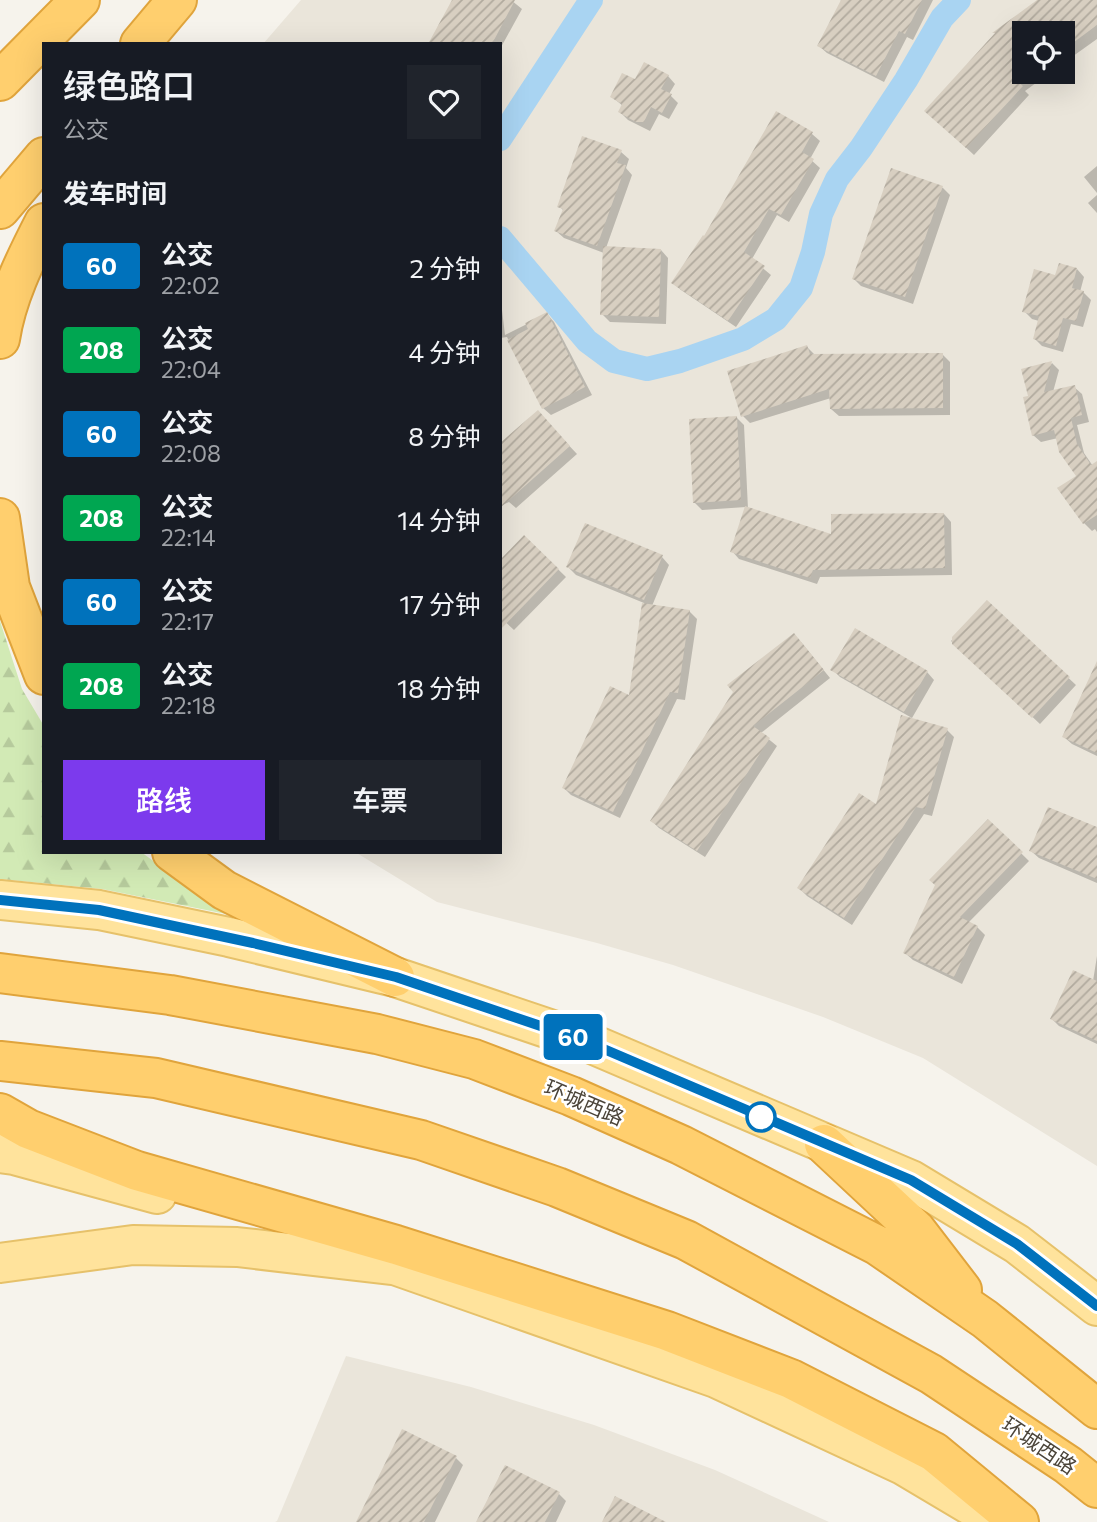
<!DOCTYPE html>
<html lang="zh">
<head>
<meta charset="utf-8">
<style>
  body { margin:0; font-family:Commissioner,"Noto Sans SC",sans-serif; background:#20242c; color:#f1f3f6; height:100vh; display:flex; flex-direction:column; font-size:26px; white-space:nowrap }
  * { box-sizing:border-box; margin:0 }
  p { font-size:23px; color:#9ea1a6 }
  .icon { flex:none; width:38px; height:38px; fill:none; stroke:currentColor; stroke-width:2; stroke-linecap:round; stroke-linejoin:round }
  .map { position:relative; flex:1; overflow:hidden }
  .details { position:absolute; left:42px; top:42px; width:460px; height:812px; display:flex; flex-direction:column; background:#171b24; border-radius:0px; box-shadow:0 7px 28px #0002 }
  .details>* { flex:none }
  .badge { padding:0 14px; border-radius:5px; font-size:24px; line-height:46px }
  .fabs { position:absolute; left:1012px; top:21px; display:grid; gap:14px }
  .fabs a { display:grid; place-items:center; width:63px; height:63px; border-radius:0px; background:#171b24; box-shadow:0 7px 28px #0002; font-size:35px }
  .map>.badge { position:absolute; translate:-50% -50%; box-shadow:0 0 0 4px #fff }
  h2 { padding:0 21px; font-size:26px; line-height:63px }
  .round { display:grid; place-items:center; flex:none; width:74px; height:74px; border-radius:0px; background:#20242c }
  .summary { display:flex; align-items:center; justify-content:space-between; height:119px; padding:0 21px }
  h1 { font-size:33px; font-weight:600; line-height:52px }
  .button { display:flex; gap:14px; margin-top:auto; padding:14px 21px }
  .button a { flex:1; height:80px; border-radius:0px; background:#7c3aed; color:#fff; font-size:28px; font-weight:600; line-height:80px; text-align:center }
  .button a+a { background:#20242c; color:#f1f3f6 }
  ul { padding:0; list-style:none }
  li { display:flex; align-items:center; gap:21px; height:84px; padding:0 21px }
  li div { flex:1 }
  li b { display:block; font-size:26px }
  li em { font-style:normal }
  li .badge { min-width:77px; font-weight:700; text-align:center }
  .map>svg:first-child { display:block }
</style>
</head>
<body>
<div class="map">
<svg width="1097" height="1522" viewBox="0 0 1097 1522">
  <defs>
    <pattern id="forest-firs" width="22" height="20" patternUnits="userSpaceOnUse" patternTransform="scale(1.75)"><rect width="22" height="20" fill="#d2eab5"/><path d="M5 1l3.5 6h-7zM16 11l3.5 6h-7z" fill="#b6ca9c"/></pattern>
    <pattern id="building-hatch" width="6" height="6" patternUnits="userSpaceOnUse" patternTransform="scale(1.75)"><rect width="6" height="6" fill="#d8cfc1"/><path d="M-1 1l2-2M0 6l6-6M5 7l2-2" fill="none" stroke="#b1aa9e"/></pattern>
  </defs>
  <rect width="100%" height="100%" fill="#f6f3ec"/>
  <!-- residential -->
  <path fill="#eae5da" fill-rule="evenodd" d="M301 0H1097V1166L923 1058 823 1017 673 965 597 943 437 902 355 852H500V44H263ZM1024 33H1062V72H1024Z
    M346 1356 471 1387 594 1425 715 1470 829 1522H275L277 1521Z"/>
  <!-- forest -->
  <path fill="url(#forest-firs)" d="M0 621 22 689 44 726V852H141L226 914 102 889 0 879Z"/>
  <!-- shadow -->
  <path fill="#0003" d="M454 0H511L522 9 500 49V44H430Z
    M846 0H933L913 40 907 37 884 82 827 53 819 46Z
    M1040 0H1097V39L1062 64V33H1024V72H1051L1025 91 1029 95 974 155 934 118Z
    M668 76 675 84 669 94 678 103 669 119 659 114 650 131 628 120 620 112 623 106 612 97 636 82Z
    M777 114 812 134 820 141 810 159 820 168 789 222 777 215 752 259 771 275 736 327 681 290 673 283 704 237Z
    M621 152 629 159 626 168 632 175 606 248 661 250 668 258 666 324 610 322 602 314 604 253 564 238 556 231 564 211 559 206Z
    M1097 166V193L1084 177Z
    M892 170 943 188 950 195 913 304 861 286 854 279Z
    M1097 195V213L1088 203Z
    M1077 269 1084 277 1080 292H1083L1091 300 1083 327 1071 324 1063 352 1042 346 1035 339 1039 321 1032 319 1024 311Z
    M500 293 505 335 547 314 554 322 592 395 551 415 543 408 507 337 500 338Z
    M807 347 815 355 942 354 950 362V415L839 416 831 409V398L750 423 743 416Z
    M1052 363 1059 370 1053 392 1074 387 1082 394 1089 422 1077 425 1084 453 1097 472V532L1095 529 1092 531 1084 523 1078 476 1058 438 1041 442 1033 435 1030 398Z
    M737 418 744 425 748 509 833 537 944 514 951 522 952 575 820 577 817 584 739 559 732 551 746 507 702 510 694 502Z
    M545 420 577 454 516 508 509 502 500 506Z
    M525 537 566 577 514 630 500 617Z
    M662 557 669 565 652 606 689 611 697 619 685 700 677 699 620 818 571 795 564 788 630 697 644 603 576 575 568 567Z
    M987 602 1076 685 1040 724 951 641Z
    M801 642 830 678 761 733 777 746 705 857 659 828 652 821Z
    M833 670 927 672 934 680 912 718 840 677Z
    M1097 693V756L1072 744 1064 737Z
    M947 730 954 737 932 816 924 814 852 925 807 896 799 888 877 807Z
    M988 821 1029 861 968 923 977 927 985 935 962 984 913 960 905 953Z
    M1097 829V883L1039 858 1031 851Z
    M1097 956V1044L1059 1026 1052 1019 1093 981Z
    M456 1458 463 1465 435 1522H358Z
    M559 1494 566 1501 556 1522H478Z"/>
  <g fill="none" stroke-linecap="round" stroke-linejoin="round">
    <!-- canal -->
    <path stroke="#a9d4f2" stroke-width="24" d="M500 139 591 0
      M500 238 587 341 614 361 647 369 680 361 743 339 776 319 801 288 813 252 821 214 837 179 861 148 906 80 942 18 959 0"/>
  </g>
  <!-- building -->
  <path fill="url(#building-hatch)" d="M452 0H515L492 44H428Z
    M841 0H922L905 34 899 31 876 76 817 46Z
    M1037 0H1097V25L1062 51V33H1024V79L1019 83 1023 86 966 148 924 111 995 33H992Z
    M644 62 669 75 661 89 672 94 662 113 651 107 644 122H636L618 112 622 104 610 97 622 73 635 79Z
    M776 111 813 132 802 152 814 159 781 215 769 209 744 252 765 266 728 321 671 283 703 235 704 236Z
    M582 136 622 150 617 163 626 165 597 246 554 231 563 209 557 207Z
    M891 168 943 186 905 297 852 279Z
    M603 246 661 249 659 317 600 315Z
    M1059 263 1077 268 1072 288 1084 291 1076 321 1063 318 1056 346 1033 339 1039 316 1022 312 1034 269 1055 275Z
    M547 312 585 387 542 409 507 340 528 329 525 323Z
    M807 345 810 354 943 353V408L830 409 829 389 741 417 727 371Z
    M1052 361 1044 392 1075 385 1082 415 1071 418 1077 444 1091 465 1097 461V515L1083 524 1057 488 1076 476 1059 452 1054 430 1032 436 1023 397 1028 396 1021 369Z
    M538 410 570 446 500 508V443Z
    M737 416 741 500 693 503 689 419Z
    M745 506 831 534V514L944 513 945 568 813 570 810 578 730 552Z
    M585 523 663 555 644 600 566 567Z
    M524 535 559 569 500 630V560Z
    M987 600 1070 677 1032 718 952 644V637Z
    M642 603 690 610 678 693 670 692 613 812 562 788 610 686 629 695Z
    M855 628 928 671 904 712 830 670Z
    M794 633 824 670 753 726 770 738 697 851 650 821 733 692 727 685Z
    M1097 661V753L1062 737Z
    M901 715 948 728 925 809 916 807 844 918 797 888 859 793 876 804Z
    M1048 807 1097 827V879L1029 851Z
    M988 819 1023 852 960 917 978 926 954 977 903 953 935 885 929 880Z
    M1073 970 1097 981V1041L1050 1019Z
    M402 1429 457 1456 424 1522H356Z
    M505 1465 560 1492 545 1522H476Z
    M615 1496 666 1522H602Z"/>
  <g fill="none" stroke-linecap="round" stroke-linejoin="round">
    <!-- major casing -->
    <g stroke="#e6c16a" stroke-width="42">
      <path id="major" d="M0 900 99 910 229 937 395 977 585 1041 911 1180 1017 1244 1097 1306
        M0 1153 14 1155 157 1194
        M366 1255 716 1378 903 1465 999 1522
        M0 1263 133 1245 237 1247 391 1265"/>
    </g>
    <!-- highway casing -->
    <g stroke="#e0a43c" stroke-width="42">
      <path id="highway" d="M140 44 177 0
        M0 81 80 0
        M0 209 44 157
        M0 339C6 298 25 260 44 223
        M0 518 10 587 44 675
        M172 852 224 890 395 977
        M0 973 170 995 377 1034 474 1059 571 1096 681 1145 877 1245 985 1319 1097 1409
        M0 1061 156 1078 421 1140 557 1187 686 1240 931 1374 1068 1465 1097 1488
        M0 1113 28 1129 137 1171 396 1245 667 1331 791 1379 934 1452 1019 1522
        M824 1144 916 1230 962 1290"/>
    </g>
    <!-- major -->
    <use href="#major" stroke="#ffe39c" stroke-width="38"/>
    <!-- highway -->
    <use href="#highway" stroke="#ffcf6e" stroke-width="38"/>
  </g>
  <g fill="none" stroke-linecap="round" stroke-linejoin="round">
    <!-- line casing -->
    <g stroke="#fff" stroke-width="16">
      <path id="line" d="M0 900 99 910 253 943 396 977 585 1041 911 1180 1017 1244 1097 1306"/>
    </g>
    <!-- line -->
    <use href="#line" stroke="#0072bc" stroke-width="10"/>
  </g>
  <!-- markers -->
  <circle fill="#fff" stroke="#0072bc" stroke-width="3.5" cx="761" cy="1117" r="14"/>
  <g text-anchor="middle" stroke-width="5" stroke-linejoin="round" paint-order="stroke">
    <!-- street labels -->
    <g font-size="21" fill="#4b4439" stroke="#fff">
      <text transform="translate(584 1103) rotate(23)" y="7">环城西路</text>
      <text transform="translate(1039 1446) rotate(34)" y="7">环城西路</text>
    </g>
  </g>
</svg>
<div class="fabs">
<a><svg class="icon" aria-label="locate" viewBox="0 0 24 24"><circle cx="12" cy="12" r="6"/><path d="M12 2v4M12 18v4M2 12h4M18 12h4"/></svg></a>
</div>
<b class="badge" style="left:573px;top:1037px;background:#0072bc;color:#fff">60</b>
<section class="details">
<div class="summary"><div><h1>绿色路口</h1><p>公交</p></div><a class="round"><svg class="icon" aria-label="heart" viewBox="0 0 24 24"><path d="M12 20l-8-8c-3-5 5-10 8-4 3-6 11-1 8 4z"/></svg></a></div>
<h2>发车时间</h2>
<ul>
<li><span class="badge" style="background:#0072bc;color:#fff">60</span><div><b>公交</b><p>22:02</p></div><em>2 分钟</em></li>
<li><span class="badge" style="background:#00a651;color:#fff">208</span><div><b>公交</b><p>22:04</p></div><em>4 分钟</em></li>
<li><span class="badge" style="background:#0072bc;color:#fff">60</span><div><b>公交</b><p>22:08</p></div><em>8 分钟</em></li>
<li><span class="badge" style="background:#00a651;color:#fff">208</span><div><b>公交</b><p>22:14</p></div><em>14 分钟</em></li>
<li><span class="badge" style="background:#0072bc;color:#fff">60</span><div><b>公交</b><p>22:17</p></div><em>17 分钟</em></li>
<li><span class="badge" style="background:#00a651;color:#fff">208</span><div><b>公交</b><p>22:18</p></div><em>18 分钟</em></li>
</ul>
<div class="button"><a>路线</a><a>车票</a></div>
</section>
</div>
</body>
</html>
